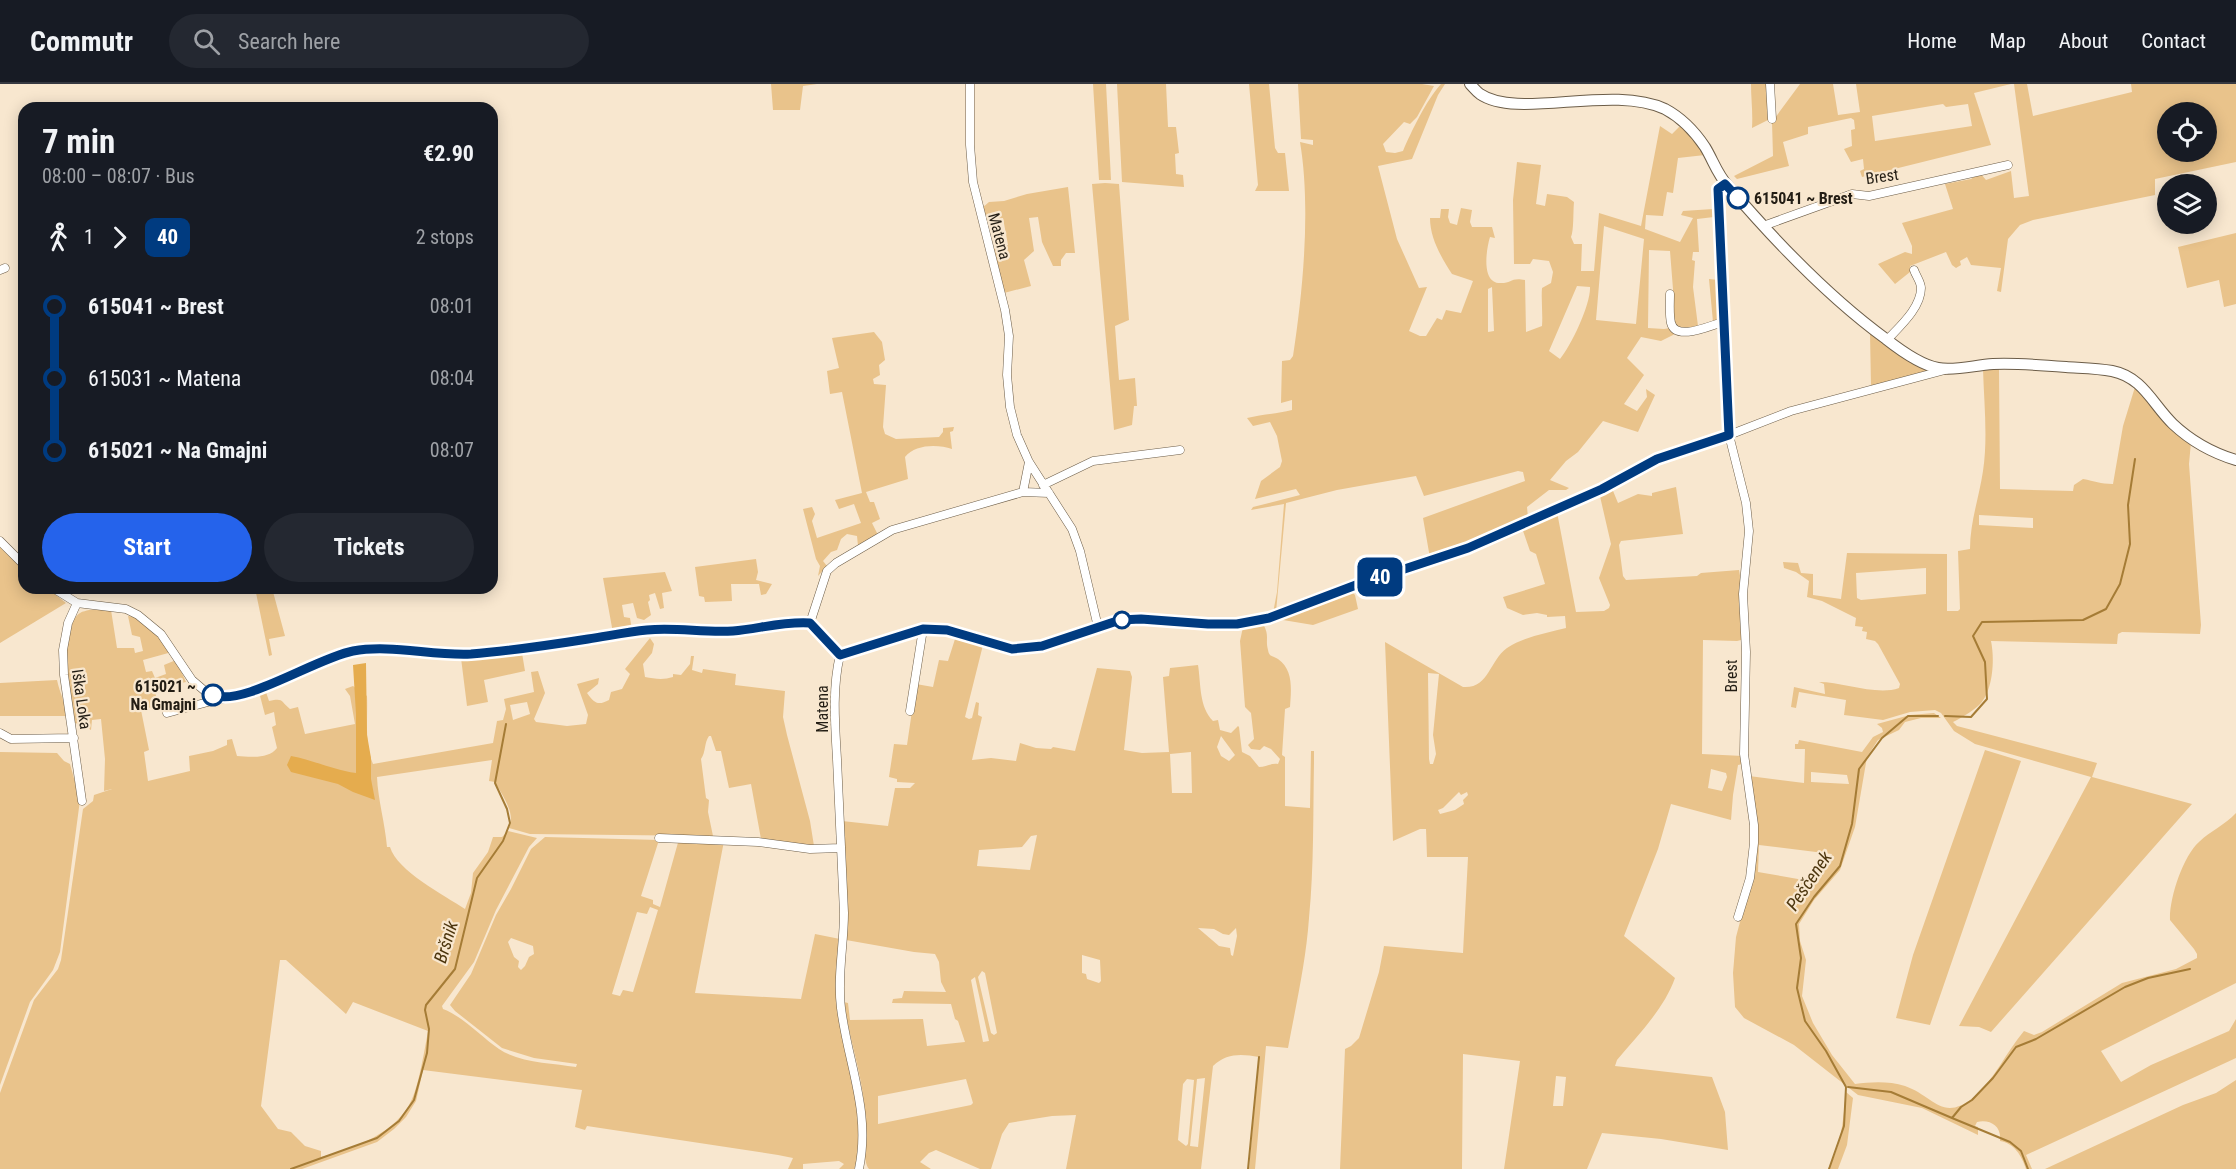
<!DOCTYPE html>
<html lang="en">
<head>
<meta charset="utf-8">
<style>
  body { margin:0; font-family:"Roboto Condensed",sans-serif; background:#242831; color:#f1f3f6; height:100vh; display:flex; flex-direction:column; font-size:22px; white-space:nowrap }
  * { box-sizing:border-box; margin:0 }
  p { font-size:20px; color:#9ea1a6 }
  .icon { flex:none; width:33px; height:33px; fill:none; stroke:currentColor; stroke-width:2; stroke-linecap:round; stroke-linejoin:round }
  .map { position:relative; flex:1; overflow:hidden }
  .side { position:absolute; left:18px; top:18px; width:480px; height:492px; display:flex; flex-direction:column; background:#171b24; border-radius:18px; box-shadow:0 3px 15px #0003 }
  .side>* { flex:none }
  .badge { padding:0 12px; border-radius:9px; font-size:21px; line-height:39px }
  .buttons { position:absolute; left:2157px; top:18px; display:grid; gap:12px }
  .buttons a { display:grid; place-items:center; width:60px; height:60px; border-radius:50%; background:#171b24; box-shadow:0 3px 15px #0003; font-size:30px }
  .map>.badge { position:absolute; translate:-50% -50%; box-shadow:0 0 0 3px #fff }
  .legs { display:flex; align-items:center; gap:9px; height:66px; padding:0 24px; font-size:20px }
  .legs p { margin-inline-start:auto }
  .overview { display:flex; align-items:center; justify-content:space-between; height:102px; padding:0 24px }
  h1 { font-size:33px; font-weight:700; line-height:45px }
  .cta { display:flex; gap:12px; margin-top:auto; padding:12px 24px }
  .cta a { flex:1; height:69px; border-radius:36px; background:#2563eb; color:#fff; font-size:24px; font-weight:700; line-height:69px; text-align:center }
  .cta a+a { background:#242831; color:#f1f3f6 }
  ul { padding:0 24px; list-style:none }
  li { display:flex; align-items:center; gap:21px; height:72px; font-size:22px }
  li i { display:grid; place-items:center; width:9px; height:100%; margin:0 8px; background:currentColor }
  li i::after { content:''; width:15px; height:15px; margin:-8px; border:4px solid; border-radius:50%; background:#171b24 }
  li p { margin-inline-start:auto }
  li:first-child i { background:linear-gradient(#0000 50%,currentColor 0) }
  li:last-child i { background:linear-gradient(currentColor 50%,#0000 0) }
  header { display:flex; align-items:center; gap:36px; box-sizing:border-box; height:84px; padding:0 30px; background:#171b24; border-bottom:2px solid #363941 }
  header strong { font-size:28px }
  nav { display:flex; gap:33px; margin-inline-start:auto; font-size:21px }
  .search { width:420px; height:54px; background:#242831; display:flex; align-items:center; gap:15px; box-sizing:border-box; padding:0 21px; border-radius:33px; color:#9ea1a6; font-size:22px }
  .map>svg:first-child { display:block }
</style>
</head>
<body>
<header>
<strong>Commutr</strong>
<div class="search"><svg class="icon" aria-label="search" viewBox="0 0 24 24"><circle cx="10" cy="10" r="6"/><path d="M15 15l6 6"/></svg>Search here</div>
<nav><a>Home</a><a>Map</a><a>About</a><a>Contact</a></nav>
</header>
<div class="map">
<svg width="2236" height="1085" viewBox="0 0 2236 1085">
  <rect width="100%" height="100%" fill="#f8e7cf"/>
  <!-- green -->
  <path fill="#e9c38b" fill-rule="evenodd" d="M771 0H817L803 2 800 26H773Z
    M1093 0H1106L1111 96H1099Z
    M1117 0H1166L1168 43H1176L1179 69 1175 70 1176 90 1183 91 1184 103 1122 98Z
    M1249 0H1269L1275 64 1278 69H1285L1289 107H1255L1258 101Z
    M1298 0H1422L1434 2 1417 33 1410 40 1404 38 1383 60 1386 68 1395 69 1403 67C1411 48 1427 15 1441 0H1445L1438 11 1412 75 1378 82 1397 155 1419 204 1427 203 1409 247 1420 252H1426L1437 234 1442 236 1446 226 1461 229 1473 197 1452 190C1441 173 1430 154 1430 134H1440L1441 125H1449L1448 133 1450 139 1457 141 1461 124 1472 126 1470 138 1472 143H1492L1495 154 1490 153C1486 166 1481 200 1501 199 1512 199 1511 193 1525 196L1526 248 1542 242C1543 229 1541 217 1542 204L1551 199 1553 188 1549 177 1533 175 1530 180H1514L1513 116 1517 78 1541 81 1536 120 1545 122 1547 110 1567 113 1574 118C1573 128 1574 146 1571 153L1574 160H1582L1581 187H1594L1599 129 1641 142 1660 42 1672 50 1679 43H1684L1705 71 1678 74 1673 109 1667 108 1663 132 1646 131 1645 145 1680 158 1693 134 1681 131 1683 127 1713 125 1714 133 1697 135 1699 168H1693L1692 176 1695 177 1693 203 1698 242 1679 245 1672 237 1673 205 1670 167 1649 166 1648 244 1664 245 1670 244 1677 249 1661 257 1641 253 1627 274 1644 291 1624 320 1637 327 1647 313 1646 305 1655 311 1638 348 1603 337 1578 368 1566 377 1550 396 1569 404 1566 406H1549L1527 423 1528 434 1469 460 1430 474 1423 434 1525 397 1523 388 1518 387 1424 412 1416 392 1337 406 1286 419 1276 528 1273 529 1277 508 1284 420 1251 426 1253 423 1300 411 1296 405 1255 415 1261 397 1280 383 1282 377 1277 352 1270 338 1253 342 1247 334C1262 330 1277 330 1292 326V316L1281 319 1282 277 1290 276 1293 272C1303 207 1311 123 1300 58L1313 61V56L1301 55ZM1604 142 1644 155 1636 240 1596 236ZM1577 202 1590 203C1591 220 1571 262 1560 275L1549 267ZM1492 203 1494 247 1488 248V205Z
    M1751 0H1767L1772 34 1752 44C1753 28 1751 15 1751 0Z
    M1800 0H1833L1838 31 1860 28 1856 0H2011L1974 9 1991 61 1862 93 1860 87 1864 85 1863 75 1851 78 1844 65 1852 62 1851 46 1855 45 1854 36 1851 34 1808 43V50L1783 58 1789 82 1737 95 1734 92 1773 72 1772 38ZM1943 20 1946 23 1968 20 1972 42 1875 57 1872 32Z
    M2014 0H2027L2033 32 2132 8 2131 0H2236V78L2155 95V111L2033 136 2020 141 2008 155 2001 208 1997 207 2001 184 1971 181 1967 173 1960 177 1961 181 1956 184 1952 181 1946 168 1910 182V188L1895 200 1878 180 1905 168 1912 170V162L1902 139 1953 125 1945 100 1971 95 1980 89 1986 96 2011 87 2014 114 2029 112ZM2168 28H2206V68H2168Z
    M1105 99 1119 100 1129 236 1115 242 1119 296 1135 294 1137 322H1134L1132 341 1114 346 1092 100Z
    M1068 103 1075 169H1066L1061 176V182H1053L1042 158 1038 133 1029 134 1034 167 1024 176 1031 202 1004 209 992 165 1008 161 1003 134 985 137 982 124 989 118 1004 117 1027 110Z
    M2236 149V220L2224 223 2219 196 2187 204 2178 163Z
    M1709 195 1718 196 1719 235 1713 238Z
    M874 248 882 258 885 276 879 281 880 291 873 295 874 300 886 301 883 343 885 350 896 355 939 353 943 348V344L954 343 953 347 950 348 952 365C938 360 915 360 905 373L908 395 866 408 870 418H874L880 435 872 439 878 451 858 462 857 452 847 450 841 455 837 466 831 468 823 477 827 482 818 492 820 482 816 475 803 425 812 423 815 430 812 437 817 454 861 439 854 420 839 425 835 416 862 409 842 308 830 310 827 287 839 284 832 254Z
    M1870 249 1927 284 1926 288 1871 302Z
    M1999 283 2000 405 2073 407 2074 401 2083 395C2095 397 2100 400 2113 400L2123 342 2135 303 2191 358 2189 380 2201 541 2200 550 2122 548 2118 550 2117 560 1991 557C1995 576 1993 609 1978 622 1971 628 1961 634 1953 638L1957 642 2097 679 2092 693 2192 720 1991 948 1979 943 1959 942 2091 693 1975 660 1954 647 1941 629 1935 626 1910 628 1883 636 1844 631 1846 616 1799 608 1796 624 1791 623 1794 603 1825 610 1824 600 1819 598C1843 598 1877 612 1899 604L1900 600 1878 560 1875 557 1866 555 1867 548 1862 547 1863 543 1855 542 1856 534 1822 517 1807 513 1809 497 1796 488 1784 484 1783 478 1798 479 1801 489 1813 490V511L1841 515 1847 469 1947 470V527H1958L1960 525 1958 467 1970 465C1970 438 1979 414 1983 387 1988 354 1984 319 1983 285ZM1979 431 2033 434V444L1979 441ZM1926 484V510L1861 516 1857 514 1856 489Z
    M1611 402 1618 419 1638 410 1652 412V409L1676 403 1683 450 1621 457 1619 461 1623 492 1626 496 1697 492 1701 489 1739 486 1742 503V553L1741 556 1737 557 1703 556 1702 670 1743 672V680L1738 681 1733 711 1731 736 1671 720 1658 765 1624 852 1675 894C1664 925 1638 951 1617 976L1615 982 1712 993 1725 1028 1728 1066 1661 1055 1602 1049 1587 1085H1504L1520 977 1463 970 1462 1085H1340L1345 965 1351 962 1359 954 1379 888 1384 862 1463 869 1468 773H1427L1426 745H1420L1393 757 1385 558 1463 603C1489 605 1489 577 1507 564 1524 553 1546 549 1566 544L1565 532 1547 533V531L1537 529 1523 531 1507 524 1503 513 1545 500 1536 470 1530 467 1522 444 1557 428 1576 528 1604 527 1609 524 1610 521 1599 494 1611 460 1599 408ZM1428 589 1439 590 1433 651 1436 670 1433 680H1430L1429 675ZM1711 685 1726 689 1727 693 1722 707 1708 704ZM1459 708 1461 711 1467 708 1468 711 1463 716 1464 720 1455 726 1440 730 1438 726 1443 724ZM1556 992 1566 993 1563 1022H1553Z
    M0 463 24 485V504H47L66 519 0 559Z
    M756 475 758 488 756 496 772 500 766 510 761 511 759 500H731L732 517 705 518 704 513 699 512 695 483Z
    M665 488 672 507 662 509 664 524 660 525 655 509 649 511 650 516 648 518 651 531 644 536 637 534 633 519 622 521 624 533 630 534 632 546 613 549 603 494Z
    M255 504H272L285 552 269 555 272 571 269 572Z
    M1351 507 1355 511 1358 525 1313 541 1277 535Z
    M89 526H111L117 564H134L135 569 143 567 140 553 132 551 128 532C147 533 160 554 172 568L143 576 146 588 152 587 155 594 166 590 164 581 176 576 186 598 154 605 158 618 156 622 141 626 149 666 144 668 148 697 190 687 189 672 213 667 227 661V656L232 655 237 672C250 673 269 675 277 664L272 643 276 641 274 628 265 631 259 608 265 605 269 617C284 614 280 617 290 625L298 623 305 650 355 640 350 612 345 605 353 602 367 612C368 635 364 658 373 680L493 659 497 637 503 636 506 625 504 615 534 608 531 588 538 587 545 609 534 635 536 638 567 642 586 640 588 631 577 600 599 594 598 600 587 609C594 619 598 622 609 616L611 608 622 605 630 590 625 585 650 554 654 560 652 569 643 580 645 593C655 595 664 596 673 593V590L681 591 690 580 691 572H694L692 586 702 589 703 585 736 590 735 601 785 607 783 633 787 651 810 737 814 762 761 755 751 700 729 704 721 667H716L711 652H709C704 659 706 668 701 675L706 714 709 716 708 728 713 752 530 750 509 744C516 729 502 711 495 698L489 697 492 676 377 693C378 716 385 739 387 763H390C397 787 444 811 465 825L471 809 473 789 488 768 493 753H502L508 747 537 754 529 763 496 826 474 878 442 922 443 925C464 933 480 952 499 965 520 979 552 979 576 983L577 980 534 974 502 964 455 927 450 921 471 890 496 831 511 805 531 765 545 753 659 756 641 812 653 816V820L660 823 679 755 724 757 695 909 801 915 815 850 840 855C838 872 835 889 837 906 844 953 873 1042 854 1085H839L844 1080 839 1077 803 1080V1085H788L793 1074 778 1071 587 1042 585 1046 575 1043 582 1006 423 986 416 1017 406 1033 394 1045 377 1058 302 1085H0V1009L34 916 58 885 61 876 83 725 93 717 94 711 112 705 104 707 105 675 101 635 92 636 91 646 81 640 74 639C71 615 57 544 80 529 83 527 86 527 89 526ZM527 618 530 630 513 636 510 621ZM650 823 658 826 633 908 623 906 620 912 612 910 637 828 647 830ZM511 854 533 862 534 870 529 873 525 882 521 886 518 883 519 877 514 873 508 858ZM280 876H286L346 930 353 918 428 947C425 964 419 1000 412 1015 397 1049 355 1064 321 1073V1067L305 1062 291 1048 278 1045 261 1022Z
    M1263 540C1270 552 1265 555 1268 566 1269 573 1273 572 1278 575 1294 586 1291 607 1290 623L1285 625 1282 671 1285 673V722L1310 724 1311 667H1314V678C1313 730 1314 782 1309 834 1306 877 1296 921 1288 964L1266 962 1255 1085H1249L1259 973C1241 970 1227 969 1213 982L1201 1085H1066L1076 1031 1052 1032 1009 1039 1002 1050 991 1085H980L936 1066 929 1069 920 1078 931 1085H869C861 1076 867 1044 865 1030 863 992 849 955 844 918L848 919 850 936 923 935 927 962 965 958 958 937 955 935 951 920 892 919 893 915 902 914 904 907 946 908 941 898 939 878 935 870 914 868 846 856 842 737 888 742 895 704H910L915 699 897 698V695L889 693 894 660 907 661 916 600 933 603 939 576 948 577 955 555 958 554 983 561 965 633 969 635 972 634 976 618 979 619 978 631 982 633 972 676 991 674 1016 677 1020 659 1036 664 1051 665 1053 663 1075 667 1097 584 1130 587 1132 593 1124 666 1142 669 1169 668 1163 593 1169 592 1170 584 1198 581C1201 600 1199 623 1213 637L1218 636 1220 646 1231 649 1238 642 1239 643 1242 668 1250 672 1259 683C1266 683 1270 679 1278 680L1280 675 1271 665 1264 662 1260 666 1251 665 1248 661 1254 655 1251 629 1245 623 1240 557 1243 543ZM1221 652 1235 671 1229 677 1221 672 1217 663ZM1191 668 1192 709H1172L1170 670ZM1037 751 1030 786 977 782 979 766 1022 763 1031 752ZM1198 844 1214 845 1223 850 1229 851 1236 844 1237 852 1233 872 1231 871 1230 864 1219 862ZM1082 871 1100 876 1101 897 1099 899 1087 895 1086 890 1082 889ZM982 887 985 889 997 949 994 951 991 949 978 893ZM975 893 989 957 983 958 971 896ZM1205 994 1198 1063 1190 1062 1197 995ZM966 995 973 1019 971 1021 878 1040V1012ZM1187 995 1194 996 1188 1060 1186 1062 1178 1056 1183 1000Z
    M522 569 525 587 484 596 488 618 467 622 461 574Z
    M57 596C60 610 65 618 67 632H0V599Z
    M1934 629 1941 634H1921L1905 638 1899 646 1878 656 1867 673 1855 743 1840 786 1814 816 1799 840 1800 857 1806 876 1802 912 1813 939 1832 971 1855 1000C1871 998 1889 997 1905 1002 1934 1012 1942 1039 1974 1013 1995 995 2006 968 2024 947L2034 951 2042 948 2122 899 2176 885 2197 874V870L2194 865 2170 836C2169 815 2183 772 2199 758 2210 747 2225 741 2236 729V899L2101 967 2121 998 2151 981 2229 947 2236 935V974L2026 1071 2032 1085H2026C2022 1072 2014 1059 2000 1057 2002 1042 1990 1035 1977 1038L1975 1042 1978 1043V1051L1922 1024 1858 1011 1794 961 1744 934 1735 923 1733 889 1736 853 1754 785 1749 692 1804 699 1805 665H1795V660H1798L1799 656 1862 668 1873 653 1883 648 1882 644 1877 640 1910 631ZM1811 688 1847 691 1849 700 1811 698ZM1759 761 1832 770 1824 787 1815 798 1758 788Z
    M1985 666 2021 677 1930 941 1896 934 1913 871Z
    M0 668 57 669 64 677 70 680 80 716 60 868 53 886 30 918 0 1001Z
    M2236 996V1085H2045L2183 1021 2216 1009Z
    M1846 1008 1853 1014 1847 1061 1838 1085H1828C1842 1061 1843 1036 1846 1008Z"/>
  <!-- forest -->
  <path fill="#e5ac4e" d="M366 579 367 651 371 674V695L375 716 353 708 338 700 291 688 287 681 291 672C313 676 333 686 356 689V630L353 581Z"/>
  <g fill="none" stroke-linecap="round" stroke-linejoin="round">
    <!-- stream -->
    <path stroke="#a57c36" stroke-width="2" d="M1945 632 1971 633 1987 615 1985 578 1973 552 1982 538 2083 536 2106 525 2120 500 2130 460 2128 421 2135 375
      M1848 1003 1891 1008 1952 1034 1961 1023 1972 1016 1993 994 2016 963 2036 955 2125 903 2148 894 2190 885
      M1952 1034 2010 1058 2021 1067 2028 1085
      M291 1085 377 1054 399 1037 414 1016 427 969 429 945 425 926 426 921 455 885 477 794 503 757 510 739 507 725 495 699 506 640
      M1248 1085 1259 973
      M1829 1085 1844 1042 1846 1003 1826 967 1805 937 1797 904 1801 874 1796 840 1814 813 1840 782 1852 740 1859 685 1882 654 1908 632H1938"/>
    <!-- street casing -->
    <g stroke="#6c5d48" stroke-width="9">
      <path id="street" d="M970 0V61L973 98 1005 226 1009 252 1007 291 1010 323 1017 351 1029 378 1072 445 1080 467 1098 543
        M1770 0 1772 35
        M1725 100 1718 105 1729 351 1746 419 1749 447 1743 510 1746 568 1744 670 1754 741V759L1750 794 1738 833
        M1763 142 1852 110 1869 112 2008 81
        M0 186 5 184
        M1670 210C1670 219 1669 230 1671 239 1676 258 1711 241 1723 238
        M1887 256C1899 243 1921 224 1921 204 1921 198 1916 192 1914 186
        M1043 401 1093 377 1180 366
        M1023 408 1029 378
        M0 457 24 481
        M53 504 77 519 126 525 138 531 161 550 192 596 206 608 223 615 256 606 335 572 354 567 374 565 438 570H470L523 564 647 546 687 544 730 547 798 538 810 539 840 571
        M77 519 68 539 63 566 64 591 82 717
        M810 539 827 487 836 479 892 446 1023 408 1049 409
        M840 571 923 545 947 546 1012 565 1042 563 1120 536 1141 535 1207 540H1237L1269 534 1356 501 1468 464 1602 405 1657 375 1729 351 1791 327 1945 286
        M840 571C832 605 835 640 837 675 839 726 842 778 844 829 844 861 837 892 841 924 848 980 871 1027 859 1085
        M910 627 923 545
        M167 629 208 618 214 612
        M0 649 11 655 74 654
        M659 754 758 758 810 765 841 764"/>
    </g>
    <!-- secondary casing -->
    <g stroke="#6c5d48" stroke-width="12">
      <path id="secondary" d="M1470 0C1473 3 1476 7 1480 10 1518 36 1611 0 1665 25 1680 33 1695 48 1705 63 1713 76 1717 90 1728 102 1775 157 1827 212 1886 255 1900 266 1921 281 1938 284 1956 287 1975 281 1993 280 2017 279 2042 281 2066 283 2081 284 2097 284 2112 287 2143 293 2153 321 2173 340 2190 356 2213 369 2236 376"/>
    </g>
    <!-- street -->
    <use href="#street" stroke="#fff" stroke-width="8"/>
    <!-- secondary -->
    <use href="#secondary" stroke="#fff" stroke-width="10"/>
  </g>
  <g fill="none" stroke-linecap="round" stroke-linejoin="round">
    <!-- line-1 casing -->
    <g stroke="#fff" stroke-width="14">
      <path id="line-1" d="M213 611C243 623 316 574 353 567 391 560 432 572 471 570 510 567 550 561 588 555 608 552 627 548 647 546 676 543 704 549 733 547 758 545 784 537 810 539L840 571 923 545 947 546 1012 565 1042 562 1120 536 1141 535 1208 540H1237L1269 534 1356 501 1468 464 1602 405 1657 375 1729 351 1718 105 1725 100 1738 114"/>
    </g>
    <!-- line-1 -->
    <use href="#line-1" stroke="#003b80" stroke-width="9"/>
  </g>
  <!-- markers -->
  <g fill="#fff" stroke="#003b80" stroke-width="3">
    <circle cx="1738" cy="114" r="10"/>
    <circle cx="1122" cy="536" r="8"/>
    <circle cx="213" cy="611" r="10"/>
  </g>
  <g text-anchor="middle" stroke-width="4.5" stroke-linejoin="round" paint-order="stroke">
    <!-- street labels -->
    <g font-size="16" fill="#231d14" stroke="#f8e7cf">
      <text transform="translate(1882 92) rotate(-8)" y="6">Brest</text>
      <text transform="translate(1000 152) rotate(75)" y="6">Matena</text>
      <text transform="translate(1731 592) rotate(-90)" y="6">Brest</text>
      <text transform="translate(82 615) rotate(82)" y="6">Iška Loka</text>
      <text transform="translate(822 625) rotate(-90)" y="6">Matena</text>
    </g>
    <!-- stop labels -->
    <g font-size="16" font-weight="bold" fill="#231d14" stroke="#f8e7cf" text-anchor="start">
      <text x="1754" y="120">615041 ~ Brest</text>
      <text x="196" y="608" text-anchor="end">615021 ~<tspan x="196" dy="18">Na Gmajni</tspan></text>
    </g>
    <!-- water labels -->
    <g font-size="18" font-style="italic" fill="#4c350d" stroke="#f8e7cf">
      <text transform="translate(1809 797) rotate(-56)" y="6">Peščenek</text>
      <text transform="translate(446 858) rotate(-73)" y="6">Bršnik</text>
    </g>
  </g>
</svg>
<div class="buttons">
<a><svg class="icon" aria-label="locate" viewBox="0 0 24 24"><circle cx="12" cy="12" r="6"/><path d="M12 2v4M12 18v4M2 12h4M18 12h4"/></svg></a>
<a><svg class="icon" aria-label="layers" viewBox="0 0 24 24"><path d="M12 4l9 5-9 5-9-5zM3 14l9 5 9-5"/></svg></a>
</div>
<b class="badge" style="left:1380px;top:493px;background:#003b80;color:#fff">40</b>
<section class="side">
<div class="overview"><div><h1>7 min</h1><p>08:00 – 08:07 · Bus</p></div><b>€2.90</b></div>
<div class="legs"><svg class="icon" aria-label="walk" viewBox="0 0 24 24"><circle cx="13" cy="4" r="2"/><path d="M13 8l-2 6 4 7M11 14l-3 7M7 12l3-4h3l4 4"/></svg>1<svg class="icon" aria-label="forward" viewBox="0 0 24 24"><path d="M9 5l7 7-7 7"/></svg><b class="badge" style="background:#003b80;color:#fff">40</b><p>2 stops</p></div>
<ul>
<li><i style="color:#003b80"></i><b>615041 ~ Brest</b><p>08:01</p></li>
<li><i style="color:#003b80"></i><span>615031 ~ Matena</span><p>08:04</p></li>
<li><i style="color:#003b80"></i><b>615021 ~ Na Gmajni</b><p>08:07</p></li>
</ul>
<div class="cta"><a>Start</a><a>Tickets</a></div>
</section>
</div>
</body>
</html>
